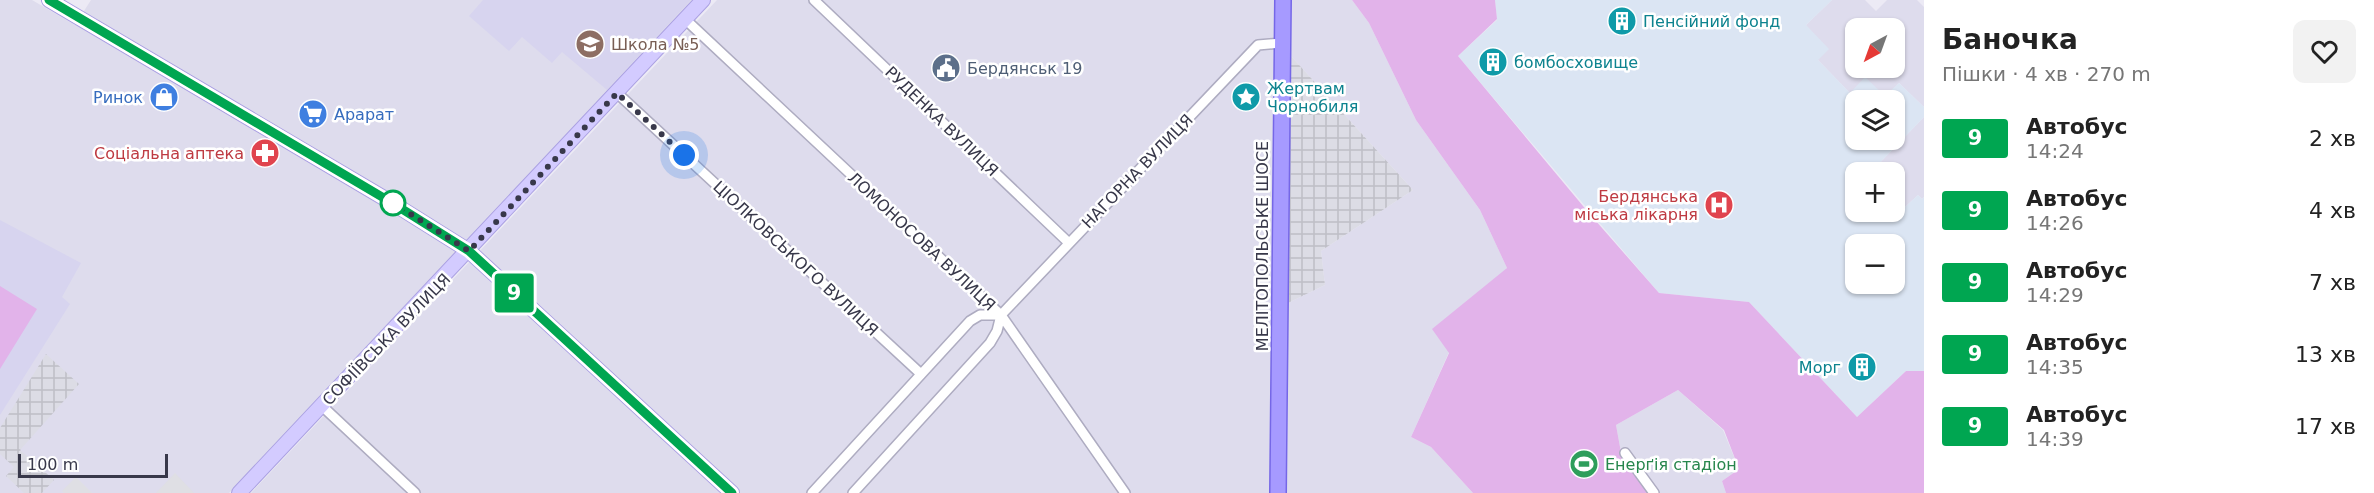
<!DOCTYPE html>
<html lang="uk">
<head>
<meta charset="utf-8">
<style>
  body { margin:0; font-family:"DejaVu Sans",sans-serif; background:#f2f2f2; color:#222; height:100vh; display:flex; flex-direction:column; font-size:22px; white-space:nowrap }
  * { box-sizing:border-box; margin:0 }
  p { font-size:20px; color:#767676 }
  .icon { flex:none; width:33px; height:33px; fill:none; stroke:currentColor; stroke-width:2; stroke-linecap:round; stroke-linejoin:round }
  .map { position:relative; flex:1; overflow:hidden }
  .drawer { display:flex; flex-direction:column; background:#fff; width:450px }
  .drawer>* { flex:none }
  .badge { padding:0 12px; border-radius:4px; font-size:21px; line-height:39px }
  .needle { width:39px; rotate:221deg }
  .tools { position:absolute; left:1845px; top:18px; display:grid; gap:12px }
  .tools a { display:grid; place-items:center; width:60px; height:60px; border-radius:12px; background:#fff; box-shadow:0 2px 4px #0004; font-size:30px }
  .scale { position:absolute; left:18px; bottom:15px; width:150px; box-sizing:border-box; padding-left:6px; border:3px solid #38384a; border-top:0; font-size:16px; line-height:21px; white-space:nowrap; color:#38384a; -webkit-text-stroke:4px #fff; paint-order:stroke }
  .you { position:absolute; width:30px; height:30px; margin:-15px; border:4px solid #fff; border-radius:50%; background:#1a73e8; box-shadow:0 0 0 9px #1a73e833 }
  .map>.badge { position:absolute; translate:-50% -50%; box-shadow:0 0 0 3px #fff }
  .round { display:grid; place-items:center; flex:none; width:63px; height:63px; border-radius:12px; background:#f2f2f2 }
  .head { display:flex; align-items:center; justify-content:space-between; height:102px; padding:0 18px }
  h1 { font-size:28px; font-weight:800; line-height:45px }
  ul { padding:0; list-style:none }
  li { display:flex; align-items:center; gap:18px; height:72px; padding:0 18px }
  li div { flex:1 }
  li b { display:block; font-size:22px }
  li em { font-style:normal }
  li .badge { min-width:66px; font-weight:700; text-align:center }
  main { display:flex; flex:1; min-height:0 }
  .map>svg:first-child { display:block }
</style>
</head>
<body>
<main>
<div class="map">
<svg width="1924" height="493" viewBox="0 0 1924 493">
  <defs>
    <pattern id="industrial-grid" width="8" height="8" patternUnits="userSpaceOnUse" patternTransform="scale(1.5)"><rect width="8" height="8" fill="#dcdce5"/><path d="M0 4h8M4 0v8" fill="none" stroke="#bebec6"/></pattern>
  </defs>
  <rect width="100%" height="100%" fill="#eceaf5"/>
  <!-- residential -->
  <path fill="#dedced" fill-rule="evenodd" d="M0 0H32L75 25 91 0H696L448 265 229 493H0Z
    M717 0H1277L1274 70 1270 493H251Z
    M1292 0H1352L1369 23 1416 120 1480 210 1507 268 1449 352 1411 437 1431 447 1473 493H1287L1288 303 1325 285 1321 251 1413 190 1291 56Z
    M1832 0H1865L1876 11 1887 0H1917L1924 7V107L1899 83 1885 97 1850 93 1818 60 1806 25ZM1856 28H1894V68H1856Z
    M1924 117V197L1922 199 1918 195 1894 217 1889 212H1894V172H1871Z
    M1678 390 1723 430 1739 469 1722 481 1726 493H1648L1622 458 1616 425Z"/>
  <!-- industrial -->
  <path fill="url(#industrial-grid)" d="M1291 56 1413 190 1321 251 1325 285 1288 303Z
    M46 354 79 384 20 450 54 480 42 493H24L6 476 14 467 0 454V428Z"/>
  <!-- education -->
  <path fill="#d7d4ef" d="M483 0H691L607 90 562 52 552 63 522 37 509 51 469 16Z
    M0 220 81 263 62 297 70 304 0 415Z"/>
  <!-- medical -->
  <path fill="#dbe5f3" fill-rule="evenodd" d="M1495 0H1832L1806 25 1829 49 1818 60 1850 93 1865 77 1885 96 1899 83 1924 107V117L1871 172H1856V212H1889L1894 217 1918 195 1922 199 1924 197V371H1906L1857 417 1749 302 1659 293 1458 56 1497 20ZM1856 100H1894V140H1856ZM1856 244H1894V284H1856Z"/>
  <!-- green -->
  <path fill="#e2b3ea" d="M1352 0H1495L1497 19 1458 56 1588 212 1659 293 1749 302 1857 417 1906 371H1924V493H1726L1722 481 1739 469 1724 430 1678 390 1616 425 1622 458 1648 493H1473L1431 447 1411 437 1449 353 1432 329 1507 268 1480 210 1416 120 1369 23Z
    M0 286 37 309 0 369Z"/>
  <!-- parking -->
  <path fill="#dfdfe4" d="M175 473 194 493H156Z
    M76 477 92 493H64L62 491Z"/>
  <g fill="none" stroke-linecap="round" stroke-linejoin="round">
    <!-- street casing -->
    <g stroke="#aeacc1" stroke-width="12">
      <path id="street" d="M814 0 1069 243
        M685 19 1001 315 1125 493
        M617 93 921 374
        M322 406 415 493
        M1625 453 1654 493
        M812 493 970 321 980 315H1001
        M853 493 990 343 997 331 1001 315 1258 45 1281 43"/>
    </g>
    <!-- secondary casing -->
    <g stroke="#aba1e2" stroke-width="16">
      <path id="secondary" d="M49 0 394 204 469 251 732 493
        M239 493 703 0"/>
    </g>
    <!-- primary casing -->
    <g stroke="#7567e7" stroke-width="18">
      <path id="primary" d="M1278 493 1283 0"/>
    </g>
    <!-- street -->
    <use href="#street" stroke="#fff" stroke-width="9"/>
    <!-- secondary -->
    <use href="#secondary" stroke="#d3cbff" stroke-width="14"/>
    <!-- primary -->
    <use href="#primary" stroke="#a69aff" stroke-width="15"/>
  </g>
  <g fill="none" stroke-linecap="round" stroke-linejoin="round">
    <!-- line casing -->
    <g stroke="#fff" stroke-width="14">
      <path id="line" d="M49 0 394 204 469 251 732 493"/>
    </g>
    <!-- line -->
    <use href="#line" stroke="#00a651" stroke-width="9"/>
    <!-- walk -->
    <path stroke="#38384a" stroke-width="6" stroke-dasharray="0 10.8" d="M393 203 469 251 617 93 684 155"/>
  </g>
  <!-- icons -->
  <defs>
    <g id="building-disc" transform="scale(1.5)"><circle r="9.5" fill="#0f9aa8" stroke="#fff"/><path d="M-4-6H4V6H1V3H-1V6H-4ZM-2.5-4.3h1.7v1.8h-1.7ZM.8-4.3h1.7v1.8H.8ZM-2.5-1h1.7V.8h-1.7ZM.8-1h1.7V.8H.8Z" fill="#fff"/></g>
    <g id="school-disc" transform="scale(1.5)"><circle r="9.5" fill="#8d6e63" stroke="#fff"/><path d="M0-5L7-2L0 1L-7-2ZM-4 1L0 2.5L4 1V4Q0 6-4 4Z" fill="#fff"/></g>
    <g id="civic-disc" transform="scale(1.5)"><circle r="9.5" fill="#5c6f8a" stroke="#fff"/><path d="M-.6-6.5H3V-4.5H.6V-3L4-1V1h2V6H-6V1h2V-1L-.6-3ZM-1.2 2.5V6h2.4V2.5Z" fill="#fff"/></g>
    <g id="shop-disc" transform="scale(1.5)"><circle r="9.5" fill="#3f7fe0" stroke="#fff"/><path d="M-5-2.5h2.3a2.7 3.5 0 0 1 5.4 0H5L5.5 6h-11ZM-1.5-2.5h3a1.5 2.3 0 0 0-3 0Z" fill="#fff"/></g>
    <g id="sight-disc" transform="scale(1.5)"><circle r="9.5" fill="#0f9aa8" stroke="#fff"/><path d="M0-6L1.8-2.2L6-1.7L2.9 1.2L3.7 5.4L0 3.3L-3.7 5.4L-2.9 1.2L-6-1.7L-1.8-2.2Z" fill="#fff"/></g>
    <g id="supermarket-disc" transform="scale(1.5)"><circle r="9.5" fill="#3f7fe0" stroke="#fff"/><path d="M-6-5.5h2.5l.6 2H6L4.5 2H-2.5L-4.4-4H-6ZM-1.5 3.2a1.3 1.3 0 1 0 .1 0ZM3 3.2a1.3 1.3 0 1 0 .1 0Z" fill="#fff"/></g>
    <g id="pharmacy-disc" transform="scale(1.5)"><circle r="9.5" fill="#e0444e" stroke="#fff"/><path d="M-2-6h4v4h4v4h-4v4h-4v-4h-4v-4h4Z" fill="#fff"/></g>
    <g id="hospital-disc" transform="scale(1.5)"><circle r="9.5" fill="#e0444e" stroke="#fff"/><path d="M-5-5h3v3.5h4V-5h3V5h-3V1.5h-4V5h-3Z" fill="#fff"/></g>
    <g id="stadium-disc" transform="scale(1.5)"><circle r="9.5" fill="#2e9e5b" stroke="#fff"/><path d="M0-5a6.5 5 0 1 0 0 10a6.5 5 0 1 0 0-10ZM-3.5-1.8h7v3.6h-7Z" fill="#fff"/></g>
  </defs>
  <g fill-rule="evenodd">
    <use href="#building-disc" x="1622" y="21"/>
    <use href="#school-disc" x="590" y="44"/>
    <use href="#building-disc" x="1493" y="62"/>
    <use href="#civic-disc" x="946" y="68"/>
    <use href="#shop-disc" x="164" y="97"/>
    <use href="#sight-disc" x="1246" y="97"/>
    <use href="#supermarket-disc" x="313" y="114"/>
    <use href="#pharmacy-disc" x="265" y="153"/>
    <use href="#hospital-disc" x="1719" y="205"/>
    <use href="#building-disc" x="1862" y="367"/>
    <use href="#stadium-disc" x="1584" y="464"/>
  </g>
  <!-- markers -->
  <circle fill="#fff" stroke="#00a651" stroke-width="3" cx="393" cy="203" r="12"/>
  <g text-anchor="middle" stroke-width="5" stroke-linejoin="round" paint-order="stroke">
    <!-- culture labels -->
    <g font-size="16" fill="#0d838f" stroke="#fff" text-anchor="start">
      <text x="1643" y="27">Пенсійний фонд</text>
      <text x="1514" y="68">бомбосховище</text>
      <text x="1267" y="94">Жертвам<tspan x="1267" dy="18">Чорнобиля</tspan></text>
      <text x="1841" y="373" text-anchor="end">Морг</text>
    </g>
    <!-- education labels -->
    <g font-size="16" fill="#785e54" stroke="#fff" text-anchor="start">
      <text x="611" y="50">Школа №5</text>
    </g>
    <!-- service labels -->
    <g font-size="16" fill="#4e5e75" stroke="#fff" text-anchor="start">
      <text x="967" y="74">Бердянськ 19</text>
    </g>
    <!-- shop labels -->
    <g font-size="16" fill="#366cbe" stroke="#fff" text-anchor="end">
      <text x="143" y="103">Ринок</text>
      <text x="334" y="120" text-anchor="start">Арарат</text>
    </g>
    <!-- street labels -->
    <g font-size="16" fill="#38384a" stroke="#fff">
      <text transform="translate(942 121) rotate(44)" y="6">РУДЕНКА ВУЛИЦЯ</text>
      <text transform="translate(1137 171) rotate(-46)" y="6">НАГОРНА ВУЛИЦЯ</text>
      <text transform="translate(922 241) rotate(43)" y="6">ЛОМОНОСОВА ВУЛИЦЯ</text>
      <text transform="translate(1262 246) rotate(-90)" y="6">МЕЛІТОПОЛЬСЬКЕ ШОСЕ</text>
      <text transform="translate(796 258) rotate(43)" y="6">ЦІОЛКОВСЬКОГО ВУЛИЦЯ</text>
      <text transform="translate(386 339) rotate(-46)" y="6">СОФІЇВСЬКА ВУЛИЦЯ</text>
    </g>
    <!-- health labels -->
    <g font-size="16" fill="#be3a42" stroke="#fff" text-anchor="end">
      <text x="244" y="159">Соціальна аптека</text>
      <text x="1698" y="202">Бердянська<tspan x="1698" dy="18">міська лікарня</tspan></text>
    </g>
    <!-- leisure labels -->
    <g font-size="16" fill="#27864d" stroke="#fff" text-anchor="start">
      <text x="1605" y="470">Енерґія стадіон</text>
    </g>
  </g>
</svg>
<div class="tools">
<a><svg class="needle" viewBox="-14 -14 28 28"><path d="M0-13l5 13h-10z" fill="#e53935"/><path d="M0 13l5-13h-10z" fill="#767676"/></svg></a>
<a><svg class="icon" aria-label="layers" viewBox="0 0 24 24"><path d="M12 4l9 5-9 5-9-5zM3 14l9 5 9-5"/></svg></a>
<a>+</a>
<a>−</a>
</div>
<div class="scale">100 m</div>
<div class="you" style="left:684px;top:155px"></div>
<b class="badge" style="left:514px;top:293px;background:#00a651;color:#fff">9</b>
</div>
<section class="drawer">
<div class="head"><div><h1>Баночка</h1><p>Пішки · 4 хв · 270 m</p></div><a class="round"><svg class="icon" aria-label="heart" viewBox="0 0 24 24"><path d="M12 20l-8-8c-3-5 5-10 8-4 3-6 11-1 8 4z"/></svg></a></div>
<ul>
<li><span class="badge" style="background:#00a651;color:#fff">9</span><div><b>Автобус</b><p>14:24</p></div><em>2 хв</em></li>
<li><span class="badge" style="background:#00a651;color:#fff">9</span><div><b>Автобус</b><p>14:26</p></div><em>4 хв</em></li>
<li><span class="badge" style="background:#00a651;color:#fff">9</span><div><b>Автобус</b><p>14:29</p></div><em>7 хв</em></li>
<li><span class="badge" style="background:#00a651;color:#fff">9</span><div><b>Автобус</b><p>14:35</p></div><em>13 хв</em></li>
<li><span class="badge" style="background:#00a651;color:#fff">9</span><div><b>Автобус</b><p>14:39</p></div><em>17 хв</em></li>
</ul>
</section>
</main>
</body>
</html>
